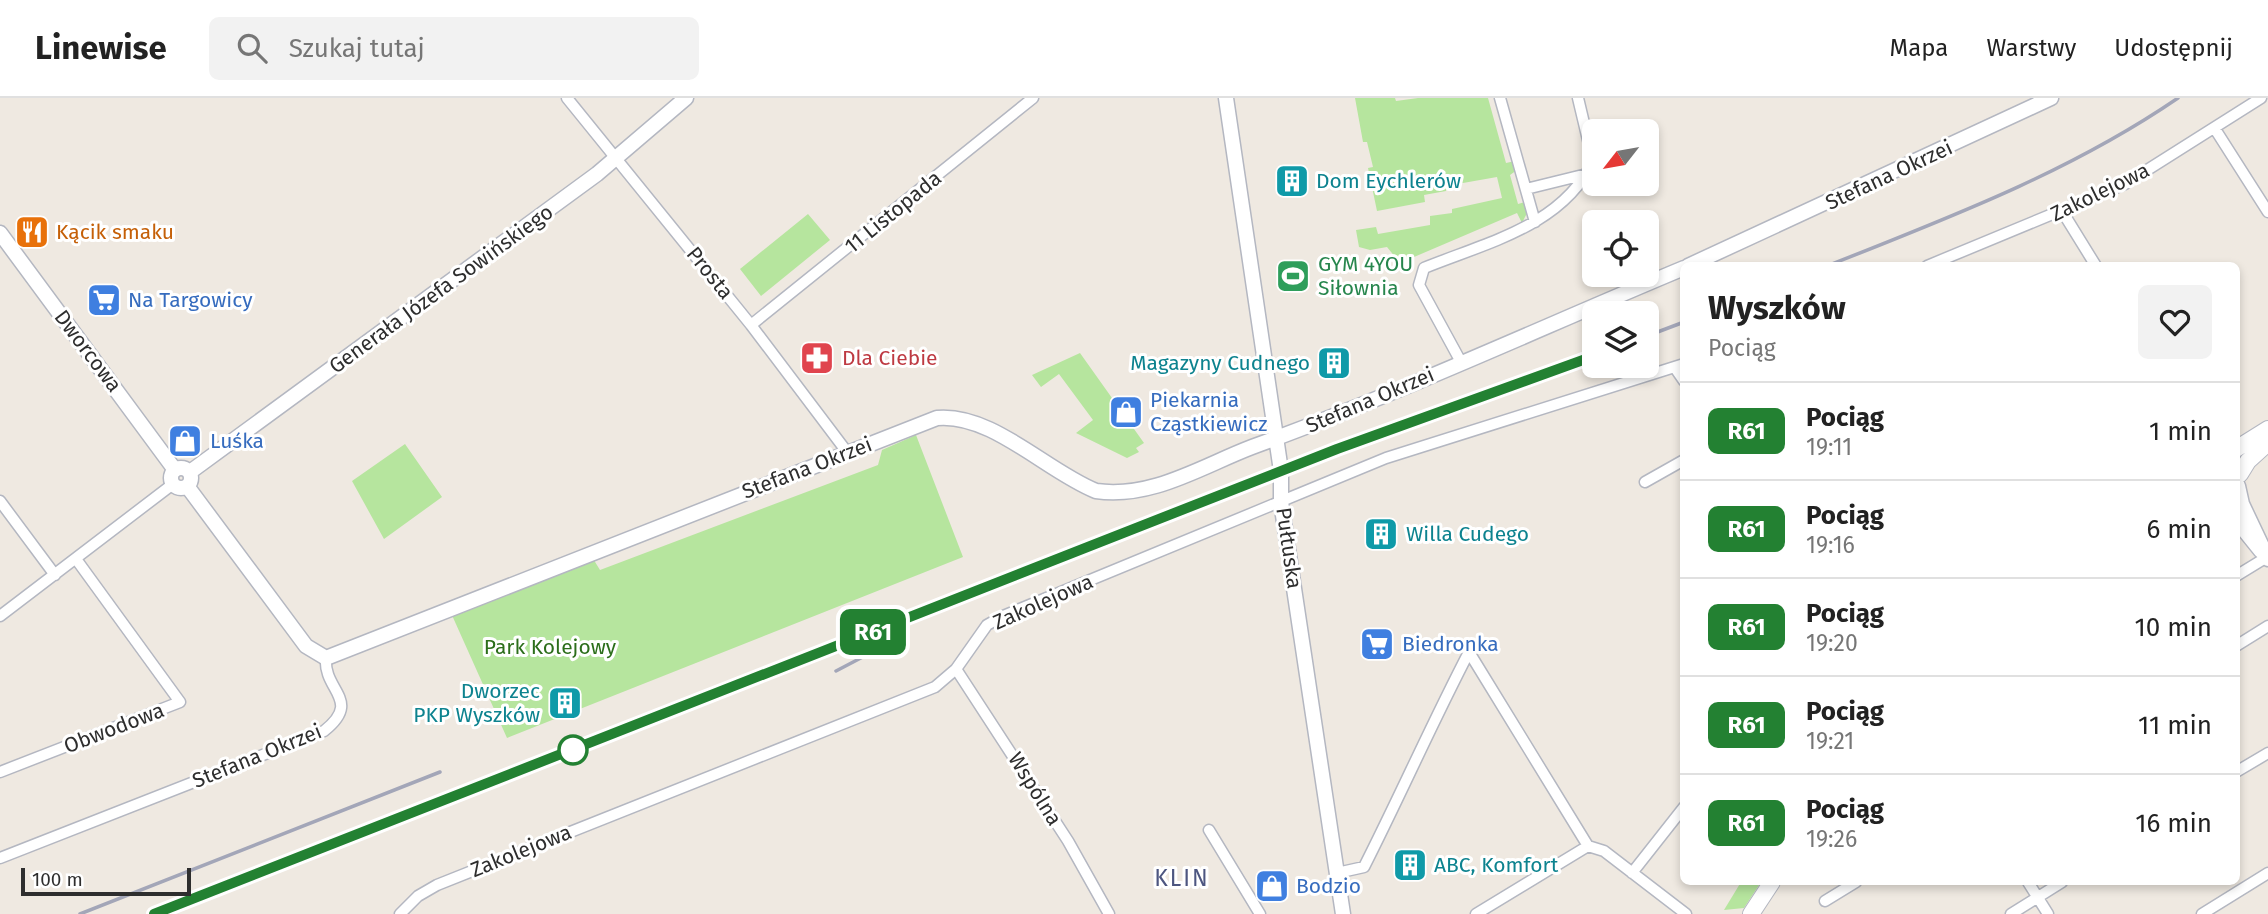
<!DOCTYPE html>
<html lang="pl">
<head>
<meta charset="utf-8">
<style>
  body { margin:0; font-family:"Fira Sans",sans-serif; background:#f2f2f2; color:#222; height:100vh; display:flex; flex-direction:column; font-size:26px; white-space:nowrap }
  * { box-sizing:border-box; margin:0 }
  p { font-size:23px; color:#767676 }
  .icon { flex:none; width:38px; height:38px; fill:none; stroke:currentColor; stroke-width:2; stroke-linecap:round; stroke-linejoin:round }
  .map { position:relative; flex:1; overflow:hidden }
  .side { position:absolute; left:1680px; top:164px; width:560px; height:623px; display:flex; flex-direction:column; background:#fff; border-radius:10px; box-shadow:0 4px 10px #0003 }
  .side>* { flex:none }
  .badge { padding:0 14px; border-radius:10px; font-size:24px; line-height:46px }
  .needle { width:46px; rotate:239deg }
  .tools { position:absolute; left:1582px; top:21px; display:grid; gap:14px }
  .tools a { display:grid; place-items:center; width:77px; height:77px; border-radius:10px; background:#fff; box-shadow:0 4px 10px #0003; font-size:35px }
  .scale { position:absolute; left:21px; bottom:18px; width:170px; box-sizing:border-box; padding-left:7px; border:4px solid #2e2e2e; border-top:0; font-size:19px; line-height:24px; white-space:nowrap; color:#2e2e2e; -webkit-text-stroke:5px #fff; paint-order:stroke }
  .map>.badge { position:absolute; translate:-50% -50%; box-shadow:0 0 0 4px #fff }
  .round { display:grid; place-items:center; flex:none; width:74px; height:74px; border-radius:10px; background:#f2f2f2 }
  .head { display:flex; align-items:center; justify-content:space-between; height:119px; padding:0 28px }
  h1 { font-size:33px; font-weight:700; line-height:52px }
  ul { padding:0; list-style:none }
  li { display:flex; align-items:center; gap:21px; height:98px; padding:0 28px; border-top:2px solid #e0e0e0 }
  li div { flex:1 }
  li b { display:block; font-size:26px }
  li em { font-style:normal }
  li .badge { min-width:77px; font-weight:700; text-align:center }
  header { display:flex; align-items:center; gap:42px; box-sizing:border-box; height:98px; padding:0 35px; background:#fff; border-bottom:2px solid #e0e0e0 }
  header strong { font-size:33px }
  nav { display:flex; gap:38px; margin-inline-start:auto; font-size:24px }
  .search { width:490px; height:63px; background:#f2f2f2; display:flex; align-items:center; gap:18px; box-sizing:border-box; padding:0 24px; border-radius:10px; color:#767676; font-size:26px }
  .map>svg:first-child { display:block }
</style>
</head>
<body>
<header>
<strong>Linewise</strong>
<div class="search"><svg class="icon" aria-label="search" viewBox="0 0 24 24"><circle cx="10" cy="10" r="6"/><path d="M15 15l6 6"/></svg>Szukaj tutaj</div>
<nav><a>Mapa</a><a>Warstwy</a><a>Udostępnij</a></nav>
</header>
<div class="map">
<svg width="2268" height="816" viewBox="0 0 2268 816">
  <rect width="100%" height="100%" fill="#efe9e1"/>
  <!-- green -->
  <path fill="#b6e59e" d="M1355 0H1395L1396 3 1418 0H1488L1506 65 1515 63 1517 72 1510 77 1518 106 1525 104 1527 115 1522 125 1517 115 1400 165 1387 149 1370 152 1359 149 1356 132 1376 129 1378 136 1430 127V118L1452 115V111L1502 100 1497 79 1446 88V93L1424 97 1425 104 1377 113 1368 70 1373 69 1367 44H1363Z
    M808 116 830 142 761 198 740 171Z
    M1080 255 1144 345 1136 350 1139 354 1127 360 1076 335 1093 322 1059 276 1041 289 1032 277Z
    M916 337 963 459 507 640 451 515 592 459 600 472 878 367 882 352Z
    M405 346 442 399 384 441 352 383Z
    M1741 784H1761L1744 810 1724 812Z"/>
  <g fill="none" stroke-linecap="round" stroke-linejoin="round">
    <!-- minor casing -->
    <g stroke="#b4b7c1" stroke-width="13">
      <path id="minor" d="M567 0 751 227 847 354
        M1500 0 1535 124
        M2215 31 2268 114
        M1526 91 1587 76
        M2062 113 2096 168
        M1927 168 2125 86 2261 0
        M751 227 1033 0
        M1461 264 1419 187 1424 170C1485 145 1563 128 1593 63L1578 0
        M1675 270 1684 283
        M1645 384 1684 362
        M0 403 55 477
        M2236 478 2267 459
        M0 518 173 386
        M2236 548 2268 528
        M1469 554 1588 748
        M956 571 1068 743 1109 816
        M0 674 180 604 76 461
        M2236 674 2268 655
        M1209 732 1260 816
        M0 760 324 633C363 602 323 593 326 560
        M1337 775 1364 769C1400 698 1432 625 1469 554
        M1632 775 1684 709
        M2028 784 2048 816
        M1825 803 1856 784
        M400 816 418 798 437 787 935 589 956 571 987 527 1003 518 1386 360 1684 266
        M1476 816 1588 748 1604 753 1686 816
        M2011 816 2062 784
        M2202 816 2268 775"/>
    </g>
    <!-- tertiary casing -->
    <g stroke="#b4b7c1" stroke-width="17">
      <path id="tertiary" d="M1226 0 1281 373V404L1343 816
        M0 135 175 372
        M1688 168 2051 0
        M171 380a10 10 0 1 1 20 0a10 10 0 1 1-20 0Z
        M190 374 597 76 686 0
        M187 388 306 548 326 560 937 320C992 315 1046 373 1096 393 1152 401 1202 368 1252 349 1398 296 1540 230 1684 170
        M2238 388 2242 406 2268 461
        M2236 422 2261 453"/>
    </g>
    <!-- secondary casing -->
    <g stroke="#b4b7c1" stroke-width="18">
      <path id="secondary" d="M2236 351 2268 331
        M2240 376 2248 363 2268 345
        M1751 816 1772 784"/>
    </g>
    <!-- minor -->
    <use href="#minor" stroke="#fff" stroke-width="10"/>
    <!-- tertiary -->
    <use href="#tertiary" stroke="#fff" stroke-width="14"/>
    <!-- secondary -->
    <use href="#secondary" stroke="#fff" stroke-width="16"/>
    <!-- rail -->
    <path stroke="#a3a6b8" stroke-width="3.5" d="M1827 168C1948 120 2070 74 2178 0
      M1647 238 1684 224
      M862 526 890 516
      M836 573 899 540
      M80 816 440 674
      M154 816 1337 351 1594 258"/>
  </g>
  <g fill="none" stroke-linecap="round" stroke-linejoin="round">
    <!-- line casing -->
    <g stroke="#fff" stroke-width="16">
      <path id="line" d="M154 816 1337 351 1594 258"/>
    </g>
    <!-- line -->
    <use href="#line" stroke="#238132" stroke-width="10"/>
  </g>
  <!-- icons -->
  <defs>
    <g id="building-square" transform="scale(1.75)"><rect x="-9" y="-9" width="18" height="18" rx="4" fill="#0f9aa8" stroke="#fff"/><path d="M-4-6H4V6H1V3H-1V6H-4ZM-2.5-4.3h1.7v1.8h-1.7ZM.8-4.3h1.7v1.8H.8ZM-2.5-1h1.7V.8h-1.7ZM.8-1h1.7V.8H.8Z" fill="#fff"/></g>
    <g id="restaurant-square" transform="scale(1.75)"><rect x="-9" y="-9" width="18" height="18" rx="4" fill="#e8710a" stroke="#fff"/><path d="M-5-6h1v4h1v-4h1v4h1v-4h1v5L-1.5 .5V6h-2V.5L-5-1ZM5-6V6H3V1.5H1.5Q1.5-4 5-6Z" fill="#fff"/></g>
    <g id="stadium-square" transform="scale(1.75)"><rect x="-9" y="-9" width="18" height="18" rx="4" fill="#2e9e5b" stroke="#fff"/><path d="M0-5a6.5 5 0 1 0 0 10a6.5 5 0 1 0 0-10ZM-3.5-1.8h7v3.6h-7Z" fill="#fff"/></g>
    <g id="supermarket-square" transform="scale(1.75)"><rect x="-9" y="-9" width="18" height="18" rx="4" fill="#3f7fe0" stroke="#fff"/><path d="M-6-5.5h2.5l.6 2H6L4.5 2H-2.5L-4.4-4H-6ZM-1.5 3.2a1.3 1.3 0 1 0 .1 0ZM3 3.2a1.3 1.3 0 1 0 .1 0Z" fill="#fff"/></g>
    <g id="pharmacy-square" transform="scale(1.75)"><rect x="-9" y="-9" width="18" height="18" rx="4" fill="#e0444e" stroke="#fff"/><path d="M-2-6h4v4h4v4h-4v4h-4v-4h-4v-4h4Z" fill="#fff"/></g>
    <g id="shop-square" transform="scale(1.75)"><rect x="-9" y="-9" width="18" height="18" rx="4" fill="#3f7fe0" stroke="#fff"/><path d="M-5-2.5h2.3a2.7 3.5 0 0 1 5.4 0H5L5.5 6h-11ZM-1.5-2.5h3a1.5 2.3 0 0 0-3 0Z" fill="#fff"/></g>
  </defs>
  <g fill-rule="evenodd">
    <use href="#building-square" x="1292" y="83"/>
    <use href="#restaurant-square" x="32" y="134"/>
    <use href="#stadium-square" x="1293" y="178"/>
    <use href="#supermarket-square" x="104" y="202"/>
    <use href="#pharmacy-square" x="817" y="260"/>
    <use href="#building-square" x="1334" y="265"/>
    <use href="#shop-square" x="1126" y="314"/>
    <use href="#shop-square" x="185" y="343"/>
    <use href="#building-square" x="1381" y="436"/>
    <use href="#supermarket-square" x="1377" y="546"/>
    <use href="#building-square" x="565" y="605"/>
    <use href="#building-square" x="1410" y="767"/>
    <use href="#shop-square" x="1272" y="788"/>
  </g>
  <!-- markers -->
  <circle fill="#fff" stroke="#238132" stroke-width="3.5" cx="573" cy="652" r="14"/>
  <g text-anchor="middle" stroke-width="6" stroke-linejoin="round" paint-order="stroke">
    <!-- street labels -->
    <g font-size="21" fill="#2e2e2e" stroke="#fff">
      <text transform="translate(1889 77) rotate(-25)" y="7">Stefana Okrzei</text>
      <text transform="translate(2100 94) rotate(-26)" y="7">Zakolejowa</text>
      <text transform="translate(893 114) rotate(-39)" y="7">11 Listopada</text>
      <text transform="translate(710 175) rotate(51)" y="7">Prosta</text>
      <text transform="translate(441 191) rotate(-36)" y="7">Generała Józefa Sowińskiego</text>
      <text transform="translate(88 253) rotate(53)" y="7">Dworcowa</text>
      <text transform="translate(1370 302) rotate(-23)" y="7">Stefana Okrzei</text>
      <text transform="translate(807 370) rotate(-21)" y="7">Stefana Okrzei</text>
      <text transform="translate(1289 450) rotate(82)" y="7">Pułtuska</text>
      <text transform="translate(1043 504) rotate(-24)" y="7">Zakolejowa</text>
      <text transform="translate(114 630) rotate(-21)" y="7">Obwodowa</text>
      <text transform="translate(257 658) rotate(-22)" y="7">Stefana Okrzei</text>
      <text transform="translate(1035 691) rotate(58)" y="7">Wspólna</text>
      <text transform="translate(521 753) rotate(-22)" y="7">Zakolejowa</text>
    </g>
    <!-- culture labels -->
    <g font-size="21" fill="#0d838f" stroke="#fff" text-anchor="start">
      <text x="1316" y="90">Dom Eychlerów</text>
      <text x="1310" y="272" text-anchor="end">Magazyny Cudnego</text>
      <text x="1406" y="443">Willa Cudego</text>
      <text x="540" y="600" text-anchor="end">Dworzec<tspan x="540" dy="24">PKP Wyszków</tspan></text>
      <text x="1434" y="774">ABC, Komfort</text>
    </g>
    <!-- food labels -->
    <g font-size="21" fill="#c56008" stroke="#fff" text-anchor="start">
      <text x="56" y="141">Kącik smaku</text>
    </g>
    <!-- leisure labels -->
    <g font-size="21" fill="#27864d" stroke="#fff" text-anchor="start">
      <text x="1318" y="173">GYM 4YOU<tspan x="1318" dy="24">Siłownia</tspan></text>
    </g>
    <!-- shop labels -->
    <g font-size="21" fill="#366cbe" stroke="#fff" text-anchor="start">
      <text x="128" y="209">Na Targowicy</text>
      <text x="1150" y="309">Piekarnia<tspan x="1150" dy="24">Cząstkiewicz</tspan></text>
      <text x="210" y="350">Luśka</text>
      <text x="1402" y="553">Biedronka</text>
      <text x="1296" y="795">Bodzio</text>
    </g>
    <!-- health labels -->
    <g font-size="21" fill="#be3a42" stroke="#fff" text-anchor="start">
      <text x="842" y="267">Dla Ciebie</text>
    </g>
    <!-- park labels -->
    <g font-size="21" fill="#2c6e1b" stroke="#fff">
      <text x="550" y="556">Park Kolejowy</text>
    </g>
    <!-- neighbourhood labels -->
    <g font-size="23" letter-spacing="2" fill="#4d5680" stroke="#fff">
      <text x="1182" y="788">KLIN</text>
    </g>
  </g>
</svg>
<div class="tools">
<a><svg class="needle" viewBox="-14 -14 28 28"><path d="M0-13l5 13h-10z" fill="#e53935"/><path d="M0 13l5-13h-10z" fill="#767676"/></svg></a>
<a><svg class="icon" aria-label="locate" viewBox="0 0 24 24"><circle cx="12" cy="12" r="6"/><path d="M12 2v4M12 18v4M2 12h4M18 12h4"/></svg></a>
<a><svg class="icon" aria-label="layers" viewBox="0 0 24 24"><path d="M12 4l9 5-9 5-9-5zM3 14l9 5 9-5"/></svg></a>
</div>
<div class="scale">100 m</div>
<b class="badge" style="left:873px;top:534px;background:#238132;color:#fff">R61</b>
<section class="side">
<div class="head"><div><h1>Wyszków</h1><p>Pociąg</p></div><a class="round"><svg class="icon" aria-label="heart" viewBox="0 0 24 24"><path d="M12 20l-8-8c-3-5 5-10 8-4 3-6 11-1 8 4z"/></svg></a></div>
<ul>
<li><span class="badge" style="background:#238132;color:#fff">R61</span><div><b>Pociąg</b><p>19:11</p></div><em>1 min</em></li>
<li><span class="badge" style="background:#238132;color:#fff">R61</span><div><b>Pociąg</b><p>19:16</p></div><em>6 min</em></li>
<li><span class="badge" style="background:#238132;color:#fff">R61</span><div><b>Pociąg</b><p>19:20</p></div><em>10 min</em></li>
<li><span class="badge" style="background:#238132;color:#fff">R61</span><div><b>Pociąg</b><p>19:21</p></div><em>11 min</em></li>
<li><span class="badge" style="background:#238132;color:#fff">R61</span><div><b>Pociąg</b><p>19:26</p></div><em>16 min</em></li>
</ul>
</section>
</div>
</body>
</html>
